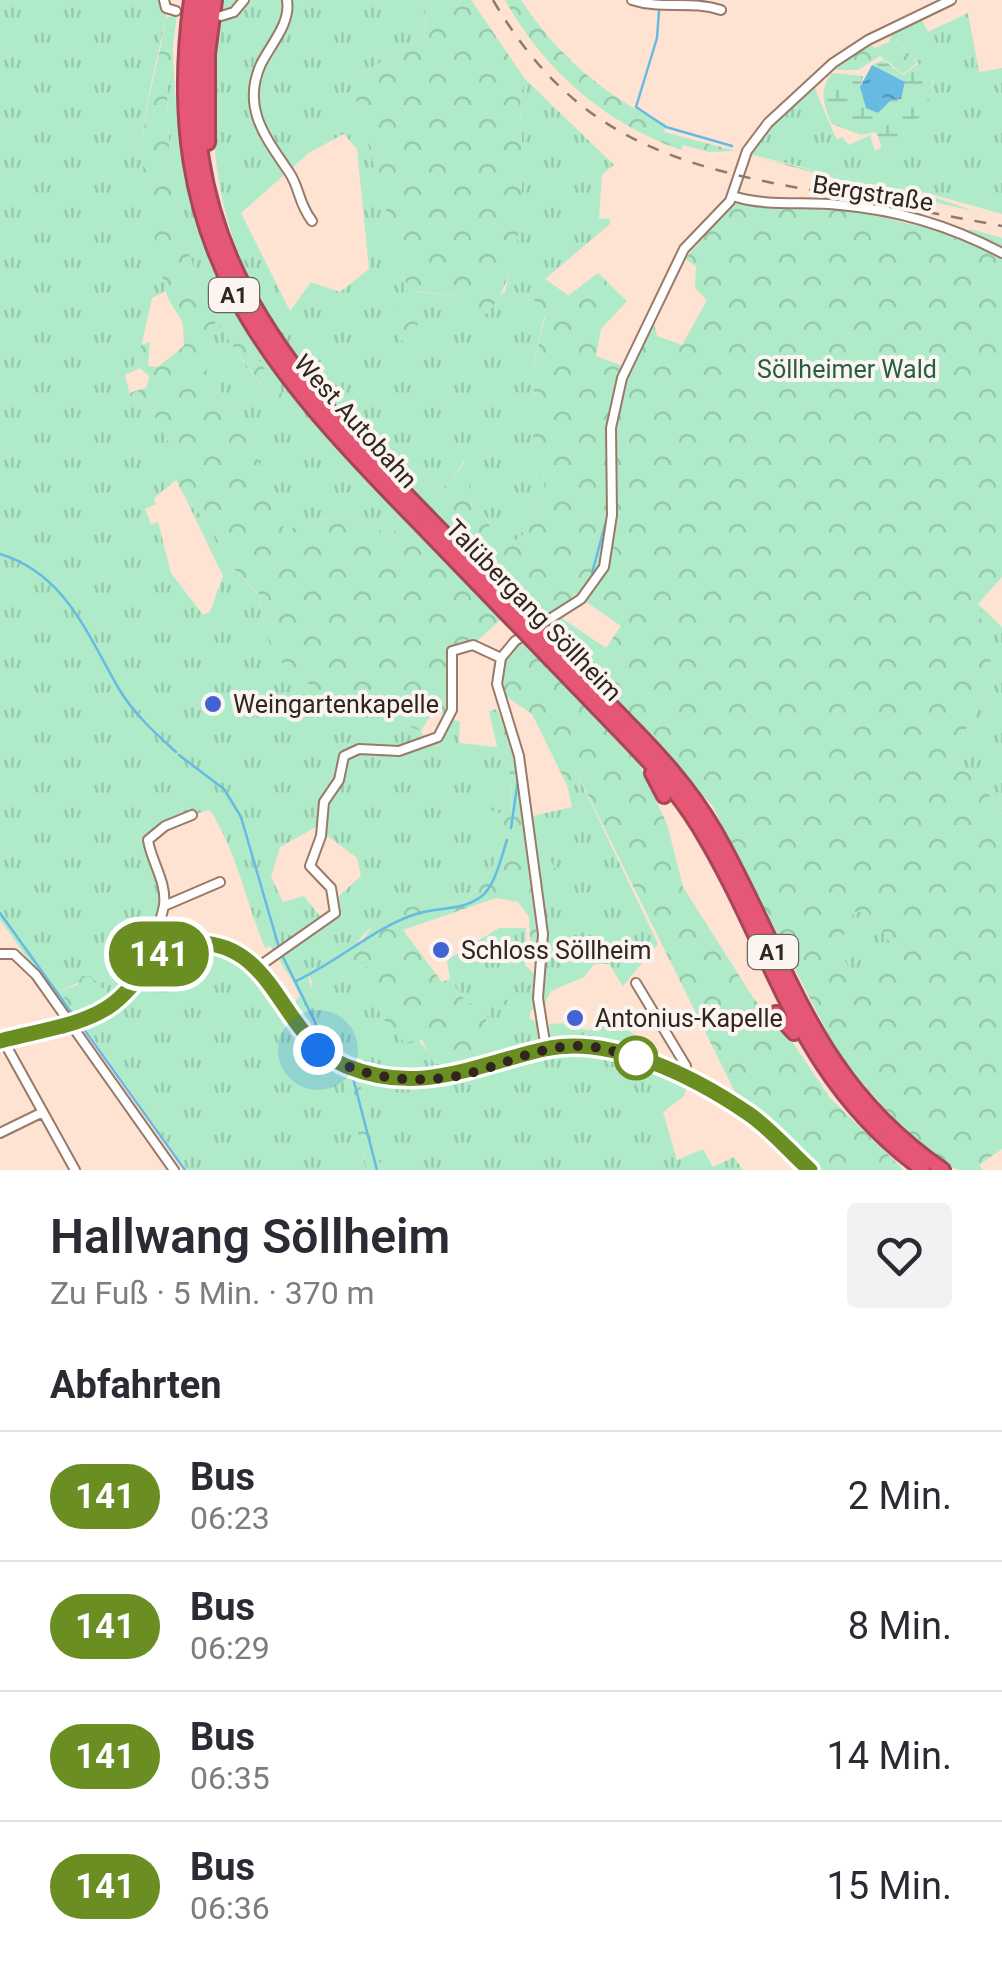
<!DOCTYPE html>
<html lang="de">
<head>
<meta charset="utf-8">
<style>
  body { margin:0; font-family:Roboto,sans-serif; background:#f2f2f3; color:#2b2b33; height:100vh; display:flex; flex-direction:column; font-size:38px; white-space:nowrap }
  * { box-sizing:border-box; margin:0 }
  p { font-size:32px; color:#7c7c81 }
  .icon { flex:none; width:55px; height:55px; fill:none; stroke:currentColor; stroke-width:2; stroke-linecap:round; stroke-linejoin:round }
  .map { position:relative; height:1170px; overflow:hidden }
  .panel { display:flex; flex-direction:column; background:#fff; flex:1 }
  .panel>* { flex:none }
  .badge { padding:0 20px; border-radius:32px; font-size:35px; line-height:65px }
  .you { position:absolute; width:50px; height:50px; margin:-25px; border:8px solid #fff; border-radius:50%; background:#1a73e8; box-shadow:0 0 0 15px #1a73e833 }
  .map>.badge { position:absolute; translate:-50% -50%; box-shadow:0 0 0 5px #fff }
  h2 { padding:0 50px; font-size:38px; line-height:90px }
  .round { display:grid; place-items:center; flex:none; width:105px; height:105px; border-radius:10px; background:#f2f2f3 }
  .overview { display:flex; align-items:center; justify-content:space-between; height:170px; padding:0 50px }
  h1 { font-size:48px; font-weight:600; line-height:75px }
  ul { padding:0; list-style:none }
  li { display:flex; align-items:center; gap:30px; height:130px; padding:0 50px; border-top:2px solid #e1e1e2 }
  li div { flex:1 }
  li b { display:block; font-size:38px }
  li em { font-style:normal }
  li .badge { min-width:110px; font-weight:700; text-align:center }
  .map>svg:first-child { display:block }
</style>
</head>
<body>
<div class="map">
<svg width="1002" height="1170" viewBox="0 0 1002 1170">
  <defs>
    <pattern id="grass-tufts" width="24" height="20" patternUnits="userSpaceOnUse" patternTransform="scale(2.5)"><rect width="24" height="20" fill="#afebc9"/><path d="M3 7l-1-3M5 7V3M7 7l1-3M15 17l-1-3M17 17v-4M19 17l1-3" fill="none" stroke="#97c9ac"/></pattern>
    <pattern id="forest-crowns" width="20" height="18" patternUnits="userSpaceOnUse" patternTransform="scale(2.5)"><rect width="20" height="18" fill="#afebc9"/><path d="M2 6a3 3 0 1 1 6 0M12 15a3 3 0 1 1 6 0" fill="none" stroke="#97c9ac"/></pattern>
    <pattern id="wetland-marsh" width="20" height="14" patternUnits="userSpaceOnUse" patternTransform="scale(2.5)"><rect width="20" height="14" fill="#afebc9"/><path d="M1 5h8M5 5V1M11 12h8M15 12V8" fill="none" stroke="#97c9ac"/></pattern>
    <pattern id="water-ripples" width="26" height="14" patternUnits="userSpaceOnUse" patternTransform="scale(2.5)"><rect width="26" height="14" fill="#67bbe3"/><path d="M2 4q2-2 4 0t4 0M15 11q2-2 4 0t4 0" fill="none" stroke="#5598b7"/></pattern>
  </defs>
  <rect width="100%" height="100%" fill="#fee2d2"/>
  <!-- grass -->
  <path fill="url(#grass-tufts)" fill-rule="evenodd" d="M0 0H169C160 58 137 116 144 176 149 215 161 253 166 291L152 298 138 360 125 375 131 399 141 398C158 414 161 435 177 453L176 480 154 498 156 504 145 509 151 524 158 522 171 573 203 615 210 612 223 576 184 495 211 527 231 566 259 595 264 627 325 697 421 731 425 739 442 736 452 720 460 721 459 743 497 747 511 776 512 817 481 808 477 813 505 828C501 858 486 880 465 902 431 903 402 906 373 926 362 933 352 951 341 961L372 968 371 977C390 1000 429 1062 451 1072 363 1074 348 1070 300 996L311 989 312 981 308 975 292 980 270 946 265 948C245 900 238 854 210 810 189 816 160 821 146 839 160 876 165 911 154 949 149 964 125 986 113 998L90 977 60 991 74 1014 69 1016 0 920ZM316 827 357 858 361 876 338 897 337 917 327 925 304 896 283 902 271 877 280 847Z
    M224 0H426L425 35 363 73 355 96 408 291 465 297V314L505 292C516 247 522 197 522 150 522 126 517 102 525 79L614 165 602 174 599 218 610 219V224L545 279 569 296 556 305 547 303 532 373 538 423 533 434 534 443 541 448 545 494 526 511V532L515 541 493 536 486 516 472 507 464 461 450 483 435 491 433 513C399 475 361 440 328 401 224 279 194 156 224 0ZM344 134 357 149 369 269 340 292 311 282 290 311 241 213 310 152Z
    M968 13 979 72 1002 68V214L892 183 852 179 748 154 770 125 814 87 837 140 842 137 849 145 870 135 875 151C900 138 932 111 933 80L892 34 921 18 928 32Z
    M173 48C177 266 265 385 416 530L383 532 347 511 286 530 275 519 251 438 206 370 212 355 209 327 217 321C250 375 277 407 327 444L286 400 224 310 205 298 182 235 170 173 167 93Z
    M978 604 1002 627V814L978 778 946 762 995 681Z
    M579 778 658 944 623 986 609 964H594L584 977 551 991 542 1008 535 1011 487 993 468 1006 450 979 447 960 499 928H526L525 965 535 975 539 932 528 865 548 877 553 890 547 855 522 831 520 819 572 807 567 785Z
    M854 912H868L904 961 855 975C834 954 842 935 854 912Z
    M189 947C270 950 259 993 301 1039 311 1051 327 1056 338 1066 345 1073 363 1154 368 1170H187L81 1022C124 1007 143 956 189 947Z
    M490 1005 538 1022 540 1033 550 1031 549 1024 567 1023 589 1031 608 1012 638 1038 623 1056 687 1086 684 1096 663 1112 677 1160 703 1149 713 1167 734 1157 743 1170H381L358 1074 429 1082 494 1069V1047L500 1039 485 1025Z"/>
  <!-- forest -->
  <path fill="url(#forest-crowns)" fill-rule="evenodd" d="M426 0H471L525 79C517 101 522 125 522 149 523 203 522 273 487 314H465L464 297 415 291 420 318 410 344H404L397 332 396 296 408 291 355 96 363 73 425 35Z
    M505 0H521C556 54 607 99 666 124L664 132 736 151 709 152 683 145 681 150C604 123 544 70 505 0Z
    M177 14 167 94 170 173 182 235 205 298 224 310 286 400 327 444 325 447C281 410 248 371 217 322L209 327 212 355 206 370 251 438 275 518 286 530 347 511 383 532 416 530 501 619 474 644 464 642 450 650 448 713 431 715 421 731 325 697 274 656 264 627 259 594 231 566 211 527 184 495 176 480V453C161 435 158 414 141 398L131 399 130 393 147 387 149 376 140 368 125 375 138 360 141 345 150 342 148 366 158 367 184 346C183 310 182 325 168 298 164 290 146 192 144 177 137 122 158 71 166 18Z
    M892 34 917 63 903 74 880 56 858 70H837L836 65 871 45 875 48 889 42Z
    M764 159 852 179 892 183 974 211 873 189Z
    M732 204 854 211 954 234 971 229 1002 238V577L978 604 995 681 946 762 978 778 1002 814V1149L979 1165 983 1170C976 1170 966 1170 959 1170 924 1159 858 1079 835 1048L712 805 433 513 435 491 450 483 466 460 472 507 486 516 493 536 515 541 526 532V511L545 494 541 449 534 444 533 433 538 423 532 373 545 317 533 298 538 293 556 305 598 273 627 301 601 329 596 356 630 369 654 324 657 336 682 345 707 300 695 288 696 266 685 259ZM575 594 621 626 606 648 560 617ZM854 912H868L903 960 855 974C834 954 842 935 854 912Z
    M518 636 636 757 667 824 683 887 754 999 787 1034 830 1098 904 1170H818L742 1106 580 779 567 785 532 714 501 693 502 664Z
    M497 709 518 762 522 831 547 855 571 894 557 896 539 869 528 870 537 932 535 964 531 960 529 917 518 902 496 898 403 930 442 982 450 979 468 1005 487 993 531 1009 529 1021 490 1006 485 1025 501 1039 492 1061 451 1072 434 1064 422 1040 406 1044 386 1022 365 988 372 968 340 961 343 951 362 943C380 903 427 904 465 902 486 881 501 858 505 828L476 813 481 808 512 816 511 776 497 747 489 711Z
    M308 975 311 989 301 996 327 1039 353 1059 349 1065 316 1046 289 1007 300 996 292 980Z
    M82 976H90L113 998 74 1014 60 991 77 985Z
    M340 1067 358 1074 381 1170H368Z"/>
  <!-- wetland -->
  <path fill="url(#wetland-marsh)" d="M883 60 903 75 918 64 930 71C941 102 907 135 882 148L876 132 861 135 832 124C824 106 818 90 832 73L863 76C857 92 867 103 878 113L891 100 901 99 905 83 874 69 872 65Z"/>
  <!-- water -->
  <path fill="url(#water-ripples)" d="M872 65 905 82 901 99 891 100 878 113 866 108 860 87Z"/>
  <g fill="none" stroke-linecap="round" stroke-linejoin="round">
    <!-- stream -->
    <path stroke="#67bbe3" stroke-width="2.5" d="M672 1V0
      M659 11 657 38 636 107 666 127 732 146
      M0 554C66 574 88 636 119 689 134 714 155 733 176 752
      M592 573 605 525
      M179 755 224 789 241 817 280 951
      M511 828 518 780
      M0 913 76 1019
      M283 957 319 1030 346 1060
      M296 981C339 961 375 927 416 914 438 907 463 911 482 896 495 886 502 855 507 840
      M81 1025 185 1170
      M352 1074 377 1170"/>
    <!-- minor casing -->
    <g stroke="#997a68" stroke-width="12">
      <path id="minor" d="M164 0 166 8 176 11
        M287 0C291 23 271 44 261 64 241 108 266 138 289 172 300 188 298 203 312 221
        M632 0C662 10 691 0 721 10
        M221 16 234 12 244 0
        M733 196C765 207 806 201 840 205 898 210 951 226 1002 253
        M164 906 220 882
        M0 954H14L36 975 174 1170
        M158 955C152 935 161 923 164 905 167 882 151 861 148 840L165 826 192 815
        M258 967 335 913 331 888 310 866 321 836 324 802 339 780 344 756 359 749 399 751 438 737 452 710V651L473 645 501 658
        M636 983 686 1066 684 1079
        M3 1040 75 1170
        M546 1049 538 998 543 934 519 756 497 684 501 658 515 641 581 599 604 567 612 515 611 428 622 378 684 249 730 201 747 151 768 123 833 63 868 40 951 0
        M0 1133 43 1112"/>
    </g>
    <!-- tertiary casing -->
    <g stroke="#997a68" stroke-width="14">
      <path id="tertiary" d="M0 1041C35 1031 85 1025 114 1003 143 981 153 943 196 943 278 942 279 1040 346 1066 421 1096 473 1065 545 1049 607 1035 705 1081 755 1119 774 1134 791 1153 810 1170"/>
    </g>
    <!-- motorway casing -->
    <g stroke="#a64656" stroke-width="18">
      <path id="motorway" d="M191 0C158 244 262 363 421 525
        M203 0C168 237 274 359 429 518
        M208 143V54L215 0
        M623 718C658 753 690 788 715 831 789 961 810 1079 943 1170
        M615 726C646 758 676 789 699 827 776 953 794 1076 923 1170
        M652 773 664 796
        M776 1013 794 1033"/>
    </g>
    <!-- minor -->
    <use href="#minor" stroke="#fff" stroke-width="8"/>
    <!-- tertiary -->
    <use href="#tertiary" stroke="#fff" stroke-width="9"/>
    <!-- motorway -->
    <use href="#motorway" stroke="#e55774" stroke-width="12"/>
    <!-- rail -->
    <path stroke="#8d7a6e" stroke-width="2.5" stroke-dasharray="12 12" stroke-linecap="butt" d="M493 0C573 137 673 166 821 192 882 203 942 215 1002 226"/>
    <!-- motorway-bridge casing -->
    <g stroke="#a64656" stroke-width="18" stroke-linecap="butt">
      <path id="motorway-bridge" d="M429 518 623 718
        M421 525 615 726"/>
    </g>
    <!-- motorway-bridge -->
    <use href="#motorway-bridge" stroke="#e55774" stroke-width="12"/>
  </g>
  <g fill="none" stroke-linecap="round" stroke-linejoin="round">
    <!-- line casing -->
    <g stroke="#fff" stroke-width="22">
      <path id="line" d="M0 1041C35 1031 85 1026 114 1003 143 981 153 943 196 943 277 942 280 1039 346 1066 420 1096 474 1065 545 1049 611 1034 695 1077 749 1114 771 1129 790 1152 810 1170"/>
    </g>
    <!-- line -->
    <use href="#line" stroke="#6b8e23" stroke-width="15"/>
    <!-- walk -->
    <path stroke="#31251d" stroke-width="10" stroke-dasharray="0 18" d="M318 1050C359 1079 414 1085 462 1075 500 1067 535 1047 575 1046 596 1045 616 1052 636 1058"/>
  </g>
  <!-- markers -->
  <g fill="#4362d5" stroke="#fbf4f0" stroke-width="4">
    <circle cx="213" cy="704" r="10"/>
    <circle cx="441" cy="950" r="10"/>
    <circle cx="575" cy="1018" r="10"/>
  </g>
  <circle fill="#fff" stroke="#6b8e23" stroke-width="5" cx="636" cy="1058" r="20"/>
  <g text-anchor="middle" stroke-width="8" stroke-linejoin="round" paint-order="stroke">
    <!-- shield labels -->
    <g fill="#fbf4f0" stroke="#6e635c" stroke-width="2.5">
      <rect x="209" y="278" width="50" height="34" rx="8"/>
      <rect x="748" y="935" width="50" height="34" rx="8"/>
    </g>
    <g font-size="22" font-weight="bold" fill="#31251d">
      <text x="234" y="303">A1</text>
      <text x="773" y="960">A1</text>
    </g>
    <!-- street labels -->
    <g font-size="25" fill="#31251d" stroke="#fbf4f0">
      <text transform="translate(873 193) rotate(9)" y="9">Bergstraße</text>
      <text transform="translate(356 421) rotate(48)" y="9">West Autobahn</text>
      <text transform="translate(534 610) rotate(46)" y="9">Talübergang Söllheim</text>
    </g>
    <!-- park labels -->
    <g font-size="25" fill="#266044" stroke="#fbf4f0">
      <text x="847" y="378">Söllheimer Wald</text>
    </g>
    <!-- poi labels -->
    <g font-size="25" fill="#31251d" stroke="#fbf4f0" text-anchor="start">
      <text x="233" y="713">Weingartenkapelle</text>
      <text x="461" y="959">Schloss Söllheim</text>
      <text x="595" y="1027">Antonius-Kapelle</text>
    </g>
  </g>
</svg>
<div class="you" style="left:318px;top:1050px"></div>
<b class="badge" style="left:159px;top:954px;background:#6b8e23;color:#fff">141</b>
</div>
<section class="panel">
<div class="overview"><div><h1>Hallwang Söllheim</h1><p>Zu Fuß · 5 Min. · 370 m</p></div><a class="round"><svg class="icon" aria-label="heart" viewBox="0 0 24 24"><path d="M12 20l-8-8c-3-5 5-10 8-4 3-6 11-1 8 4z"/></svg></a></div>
<h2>Abfahrten</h2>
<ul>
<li><span class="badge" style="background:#6b8e23;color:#fff">141</span><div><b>Bus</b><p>06:23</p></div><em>2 Min.</em></li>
<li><span class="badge" style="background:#6b8e23;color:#fff">141</span><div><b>Bus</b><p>06:29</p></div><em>8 Min.</em></li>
<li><span class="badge" style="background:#6b8e23;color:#fff">141</span><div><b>Bus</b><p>06:35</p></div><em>14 Min.</em></li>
<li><span class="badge" style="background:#6b8e23;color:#fff">141</span><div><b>Bus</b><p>06:36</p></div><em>15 Min.</em></li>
</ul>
</section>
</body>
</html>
